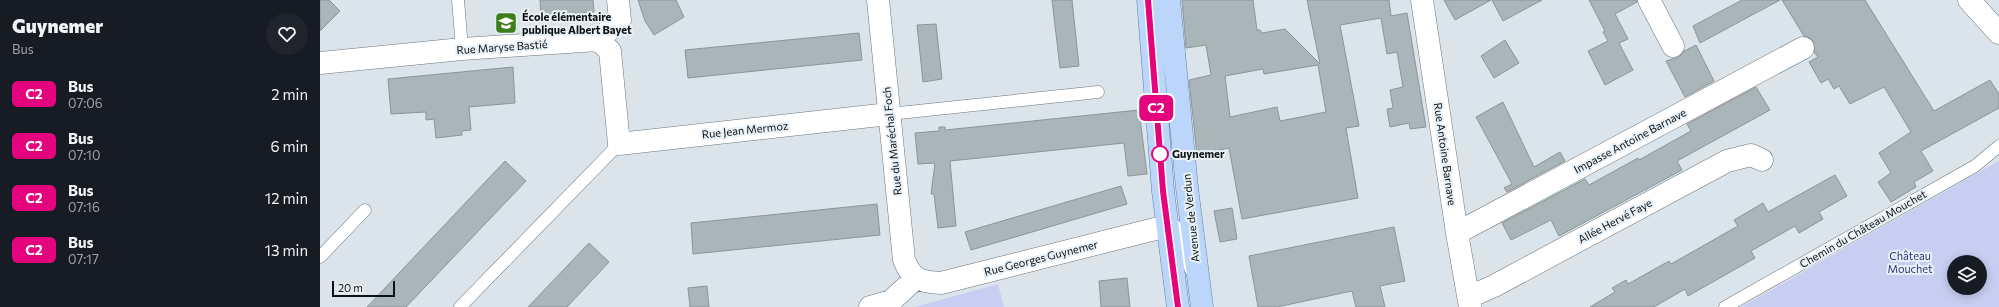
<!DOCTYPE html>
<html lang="fr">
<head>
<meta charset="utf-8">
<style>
  body { margin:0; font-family:Commissioner,sans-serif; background:#20242c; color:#f1f3f6; height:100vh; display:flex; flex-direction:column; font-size:15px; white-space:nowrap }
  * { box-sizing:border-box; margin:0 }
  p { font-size:13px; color:#9ea1a6 }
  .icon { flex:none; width:22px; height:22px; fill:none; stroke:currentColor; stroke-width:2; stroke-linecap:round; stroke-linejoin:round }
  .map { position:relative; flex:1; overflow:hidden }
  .sheet { display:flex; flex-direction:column; background:#171b24; width:320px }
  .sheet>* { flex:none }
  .badge { padding:0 8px; border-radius:6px; font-size:14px; line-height:26px }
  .fabs { position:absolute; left:1627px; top:255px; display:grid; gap:8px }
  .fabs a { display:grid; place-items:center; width:40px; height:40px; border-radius:50%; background:#171b24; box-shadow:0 2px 10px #0003; font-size:20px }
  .scale { position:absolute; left:12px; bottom:10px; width:63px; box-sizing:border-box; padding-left:4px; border:2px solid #0d1113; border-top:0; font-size:11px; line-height:14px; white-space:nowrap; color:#0d1113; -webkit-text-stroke:3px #e8f1f8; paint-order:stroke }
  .map>.badge { position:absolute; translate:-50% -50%; box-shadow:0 0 0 2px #fff }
  .round { display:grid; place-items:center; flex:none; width:42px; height:42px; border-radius:21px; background:#20242c }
  .headline { display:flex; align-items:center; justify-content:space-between; height:68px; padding:0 12px }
  h1 { font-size:19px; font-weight:800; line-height:30px }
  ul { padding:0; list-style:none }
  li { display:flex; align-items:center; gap:12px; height:52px; padding:0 12px }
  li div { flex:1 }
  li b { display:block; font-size:15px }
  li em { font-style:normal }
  li .badge { min-width:44px; font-weight:700; text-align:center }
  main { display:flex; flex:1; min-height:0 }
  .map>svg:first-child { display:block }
</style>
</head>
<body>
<main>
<section class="sheet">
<div class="headline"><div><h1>Guynemer</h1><p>Bus</p></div><a class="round"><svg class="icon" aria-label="heart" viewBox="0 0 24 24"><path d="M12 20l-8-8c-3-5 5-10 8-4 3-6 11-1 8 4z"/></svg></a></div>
<ul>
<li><span class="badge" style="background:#e4047d;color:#fff">C2</span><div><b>Bus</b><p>07:06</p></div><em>2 min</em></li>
<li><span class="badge" style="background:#e4047d;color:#fff">C2</span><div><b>Bus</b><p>07:10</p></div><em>6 min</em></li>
<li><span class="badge" style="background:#e4047d;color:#fff">C2</span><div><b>Bus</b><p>07:16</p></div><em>12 min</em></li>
<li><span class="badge" style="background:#e4047d;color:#fff">C2</span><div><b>Bus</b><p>07:17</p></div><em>13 min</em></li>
</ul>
</section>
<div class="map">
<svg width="1679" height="307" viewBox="0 0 1679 307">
  <rect width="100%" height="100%" fill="#dbe4ea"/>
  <!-- green -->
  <path fill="#c8cef1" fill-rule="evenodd" d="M1679 161V307H1421L1675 163ZM1634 262H1660V288H1634Z
    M678 284 684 307H595Z"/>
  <!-- building -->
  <path fill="#aab5b9" stroke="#8b9599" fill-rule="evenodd" d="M0 0H9L20 11 0 31Z
    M220 0H273L274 12 221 17Z
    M318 0H356L364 17 334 35 325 21Z
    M732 0H752L759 66 740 68Z
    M862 0H933L937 30H940L942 33 965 29 1000 64 987 0H1069L1071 16 1087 13 1106 127 1090 129 1089 123 1070 127 1067 109 1073 108 1070 90 1083 87 1077 52 1067 54 1061 18 1020 25 1039 126 1026 128 1038 198 922 219 909 148 877 155 869 80 891 75 886 45 866 48ZM998 65 1006 112 960 121 957 107 910 117 905 76 943 69 944 74Z
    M1124 0H1171L1135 20Z
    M1172 0H1222L1183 21Z
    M1269 0H1317V2L1295 14 1308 39 1299 43 1313 70 1285 85 1268 51 1288 41 1283 32 1285 31Z
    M1422 0H1460L1380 43 1373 26Z
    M1462 0H1545L1614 111 1670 80 1679 94V108L1601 151 1613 171 1594 182 1596 187 1571 202 1558 182 1571 173 1559 153 1591 132 1564 87 1530 104 1519 86 1514 89 1508 79 1501 83 1489 62 1498 57 1494 52V42L1490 38 1484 36Z
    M616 24 622 79 603 82 597 25Z
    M539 33 542 60 368 78 365 50Z
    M1185 40 1199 63 1174 78 1161 56Z
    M1376 45 1394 81 1365 97 1346 61 1359 57 1364 51Z
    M193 67 195 103 149 107 151 130 142 131V135L116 138 114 119 106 120V112L71 114 68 79Z
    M1436 87 1450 110 1357 161 1362 170 1239 236 1231 220 1191 240 1182 223 1265 179 1269 185 1318 158 1319 160 1371 131 1367 124Z
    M1183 102 1214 167 1240 152 1245 161 1187 192 1184 188 1192 184 1156 117Z
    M819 110 827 174 808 176 804 143 630 161 636 226 618 228 614 194H611L615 163 598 164 595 133 619 131V127H625V130Z
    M185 161 206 181 86 307H47Z
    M1515 175 1527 196 1499 212 1503 219 1479 233 1475 226 1431 251 1435 258 1368 296 1365 289 1334 307H1270L1295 292 1292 288 1306 280 1308 284 1349 261 1351 264 1418 226 1414 220 1443 203 1448 212Z
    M801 186 807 204 651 250 645 232Z
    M557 204 560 235 373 254 371 223Z
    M912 208 917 239 900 242 894 211Z
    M1074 227 1085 281 1060 286 1065 307H1036L1032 291 957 307H938L929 256Z
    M269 243 289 262 247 307H208Z
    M807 278 810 307H781L779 281Z
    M387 286 389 307H370L368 288Z"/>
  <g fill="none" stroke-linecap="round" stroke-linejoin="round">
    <!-- service casing -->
    <g stroke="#6d757b" stroke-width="13">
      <path id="service" d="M138 0 142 49
        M569 114 778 92
        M0 257 45 210
        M140 307 299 144
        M1405 307 1655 166 1679 146"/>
    </g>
    <!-- minor casing -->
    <g stroke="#6d757b" stroke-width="23">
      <path id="minor" d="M558 0 584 260C592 280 601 282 621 283L847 226C864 237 869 248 875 267
        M1102 0 1137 233 1150 307
        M1329 0 1353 46
        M278 40 300 20 298 0
        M0 63 142 49 278 40 290 51 299 144 569 114
        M1137 233 1483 48
        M1149 297 1174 286 1407 161 1431 155 1442 160
        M550 307 571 301 596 278"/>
    </g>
    <!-- tertiary casing -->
    <g stroke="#6d757b" stroke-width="23">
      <path id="tertiary" d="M1649 0 1679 33"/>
    </g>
    <!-- primary casing -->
    <g stroke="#6280a8" stroke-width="23">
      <path id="primary" d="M828 0 843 191 858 307
        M849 0 867 188 882 307"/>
    </g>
    <!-- service -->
    <use href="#service" stroke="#fff" stroke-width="12"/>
    <!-- minor -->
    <use href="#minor" stroke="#fff" stroke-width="22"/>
    <!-- tertiary -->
    <use href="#tertiary" stroke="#fff" stroke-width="22"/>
    <!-- primary -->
    <use href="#primary" stroke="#bcd6fb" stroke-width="22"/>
  </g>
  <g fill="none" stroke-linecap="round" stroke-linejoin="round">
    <!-- line casing -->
    <g stroke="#fff" stroke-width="9">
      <path id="line" d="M828 0 843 191 858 307"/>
    </g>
    <!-- line -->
    <use href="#line" stroke="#e4047d" stroke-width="6"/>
  </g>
  <!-- icons -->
  <defs>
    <g id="school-square" transform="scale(1.15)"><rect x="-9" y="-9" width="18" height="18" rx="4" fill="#3d7d1c" stroke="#e8f1f8"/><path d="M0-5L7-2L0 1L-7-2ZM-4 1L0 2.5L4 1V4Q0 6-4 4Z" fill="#fff"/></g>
  </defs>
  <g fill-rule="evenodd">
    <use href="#school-square" x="186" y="23"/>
  </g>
  <!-- markers -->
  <circle fill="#fff" stroke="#e4047d" stroke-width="2" cx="840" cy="154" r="8"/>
  <g text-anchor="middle" stroke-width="4" stroke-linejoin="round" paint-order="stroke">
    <!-- poi labels -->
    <g font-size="11" font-weight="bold" fill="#0d1113" stroke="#e8f1f8" text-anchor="start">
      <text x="202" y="21">École élémentaire<tspan x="202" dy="13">publique Albert Bayet</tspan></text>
    </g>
    <!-- street labels -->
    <g font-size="11" fill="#0d1113" stroke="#e8f1f8">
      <text transform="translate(182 47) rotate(-4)" y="4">Rue Maryse Bastié</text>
      <text transform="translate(425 130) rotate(-6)" y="4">Rue Jean Mermoz</text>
      <text transform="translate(572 141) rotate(-96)" y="4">Rue du Maréchal Foch</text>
      <text transform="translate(1310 141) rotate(-28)" y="4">Impasse Antoine Barnave</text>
      <text transform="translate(1125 154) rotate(82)" y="4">Rue Antoine Barnave</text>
      <text transform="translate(871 218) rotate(-96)" y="4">Avenue de Verdun</text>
      <text transform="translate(1295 221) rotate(-28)" y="4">Allée Hervé Faye</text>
      <text transform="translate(1543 229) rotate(-30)" y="4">Chemin du Château Mouchet</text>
      <text transform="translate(721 258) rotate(-14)" y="4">Rue Georges Guynemer</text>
    </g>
    <!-- stop labels -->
    <g font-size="11" font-weight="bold" fill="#0d1113" stroke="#e8f1f8" text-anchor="start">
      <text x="852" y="158">Guynemer</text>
    </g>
    <!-- park labels -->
    <g font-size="11" fill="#323476" stroke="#e8f1f8">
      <text x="1590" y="260">Château<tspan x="1590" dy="13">Mouchet</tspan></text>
    </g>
  </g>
</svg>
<div class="fabs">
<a><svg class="icon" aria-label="layers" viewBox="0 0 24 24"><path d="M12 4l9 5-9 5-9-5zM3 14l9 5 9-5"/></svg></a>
</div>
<div class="scale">20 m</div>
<b class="badge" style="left:836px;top:108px;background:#e4047d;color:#fff">C2</b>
</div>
</main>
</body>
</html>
